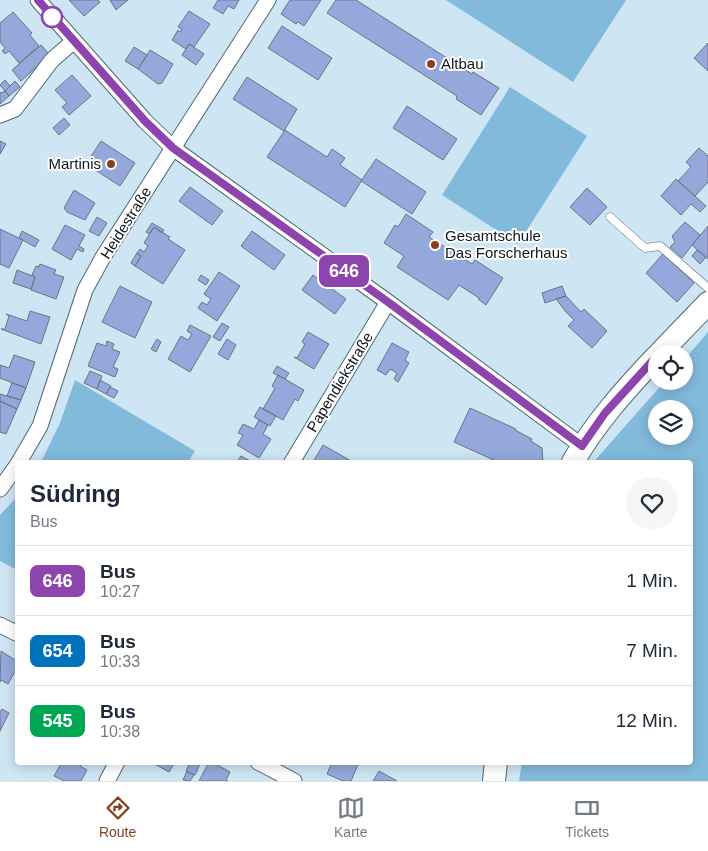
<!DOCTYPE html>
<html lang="de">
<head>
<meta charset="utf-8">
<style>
  body { margin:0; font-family:Helvetica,sans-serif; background:#f6f6f7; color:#1f2937; height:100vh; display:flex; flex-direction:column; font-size:19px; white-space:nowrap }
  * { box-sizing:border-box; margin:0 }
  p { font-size:16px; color:#747a83 }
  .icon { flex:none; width:28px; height:28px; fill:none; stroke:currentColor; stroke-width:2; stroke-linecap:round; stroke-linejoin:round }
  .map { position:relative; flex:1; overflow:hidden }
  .side { position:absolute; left:15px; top:460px; width:678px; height:305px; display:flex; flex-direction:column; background:#fff; border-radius:5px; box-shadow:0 2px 12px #0003 }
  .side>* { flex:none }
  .badge { padding:0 10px; border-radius:8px; font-size:18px; line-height:32px }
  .controls { position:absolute; left:648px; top:345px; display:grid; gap:10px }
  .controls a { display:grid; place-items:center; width:45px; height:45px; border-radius:50%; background:#fff; box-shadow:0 2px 12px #0003; font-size:25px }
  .map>.badge { position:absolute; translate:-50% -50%; box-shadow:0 0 0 2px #fff }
  .round { display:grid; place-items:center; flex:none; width:52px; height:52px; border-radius:26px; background:#f6f6f7 }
  .headline { display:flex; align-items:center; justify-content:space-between; height:85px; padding:0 15px }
  h1 { font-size:24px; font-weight:800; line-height:38px }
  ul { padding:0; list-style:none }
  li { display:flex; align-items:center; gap:15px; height:70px; padding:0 15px; border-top:1px solid #e0e1e3 }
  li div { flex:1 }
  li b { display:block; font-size:19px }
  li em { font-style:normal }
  li .badge { min-width:55px; font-weight:700; text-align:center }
  .dock { display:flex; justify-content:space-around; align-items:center; height:70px; border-top:1px solid #e0e1e3; background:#fff; font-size:14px; color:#747a83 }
  .dock a { display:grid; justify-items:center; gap:2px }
  .dock .selected { color:#88411e }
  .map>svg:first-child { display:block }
</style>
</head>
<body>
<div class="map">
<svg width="708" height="781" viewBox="0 0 708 781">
  <rect width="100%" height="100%" fill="#cee5f4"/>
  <!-- green -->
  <path fill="#82badc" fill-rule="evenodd" d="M446 0H626L573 82Z
    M510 87 587 136 518 244 442 195Z
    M708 332V781H519L522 763 690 762V462H594L597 458 665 381H684V360ZM656 409H684V436H656Z
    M75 380 195 451 188 462H41L60 423Z
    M17 497V570L0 561V515Z"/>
  <!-- building -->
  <path fill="#95a8db" stroke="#6c7487" d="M69 0H98L100 2 84 16Z
    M110 0H128L116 10Z
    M218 0H239L234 9 228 6 223 14 213 8Z
    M290 0H321L304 26 298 22 296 24 281 14Z
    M336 0H356L472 74 473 72 499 88 481 115 456 99 457 96 327 13Z
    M189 11 210 24 194 47 189 44 186 49 172 40 178 30 180 32 182 29 178 27Z
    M13 12 32 33 30 35 39 46 19 63 9 51 5 54 2 51 5 48 0 42V23Z
    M282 26 332 58 318 80 268 48Z
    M708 43V71L694 58Z
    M189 44 204 54 196 65 182 55Z
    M41 45 50 55 21 81 12 70Z
    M134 47 147 55 138 69 125 61Z
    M150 50 173 64 162 83 158 84 138 69Z
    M72 75 91 96 69 115 62 107 67 103 55 90Z
    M247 77 297 109 284 131 233 99Z
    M5 80 10 86 5 91 0 85Z
    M15 81 20 87 9 96 5 91Z
    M5 91 9 96 0 104V92L1 93Z
    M407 106 457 139 443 160 393 128Z
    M64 118 70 125 59 135 53 128Z
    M285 130 327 157 332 149 345 158 340 165 362 180 345 207 267 157Z
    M0 141 6 144 0 154Z
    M101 141 135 163 120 186 86 164Z
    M699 148 708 156V182L695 196 678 181 691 167 686 162Z
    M376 159 426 192 412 214 361 181Z
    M676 179 706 206 700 212 691 204 681 215 661 196Z
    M190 187 223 211 212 225 179 201Z
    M587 188 607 207 590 225 570 207Z
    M74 190 95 203 85 220 67 212 64 208Z
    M406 214 433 232 429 237 472 264 475 260 503 278 486 305 478 299 479 298 459 285 448 300 397 267 404 256 384 243 395 225 398 227Z
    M97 217 107 223 99 236 89 231Z
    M685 222 700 235 682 258 670 247 675 242 672 236Z
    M152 223 164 230 162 233 154 227 149 234 146 232Z
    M65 225 85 235 79 246 84 249 83 252 77 249 71 260 52 249Z
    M708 226V259L692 245Z
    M154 227 170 237 168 239 185 250 163 284 135 266 141 256 137 253 140 249 144 252 148 246 144 243Z
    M0 229 23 240 9 268 0 264Z
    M22 231 39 240 35 247 19 238Z
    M252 231 285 255 274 270 241 246Z
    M697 250 706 257 700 264 692 256Z
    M137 253 141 256 135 266 131 263Z
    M663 254 694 283 677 302 646 273Z
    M40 264 56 270 54 274 64 277 56 299 31 290 35 277 32 275 36 266 39 267Z
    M17 270 35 277 31 289 13 283Z
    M219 272 240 286 217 321 198 308 202 302 207 305 211 299 204 294Z
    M201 275 209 280 206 285 198 280Z
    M313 275 346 299 335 314 302 290Z
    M120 286 152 302 135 338 102 322Z
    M562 286 566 296 545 303 542 293Z
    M566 296 581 312 584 309 607 331 592 348 568 326 574 320 566 312 556 299Z
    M30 311 50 317 41 344 1 329H5L9 316 6 314 27 321Z
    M222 323 229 327 220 341 213 337Z
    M190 325 211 336 190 372 168 359 181 336 188 340 192 334 187 331Z
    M308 332 329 344 314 369 294 357 297 358 305 344 302 342Z
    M157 339 161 342 156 352 151 349Z
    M227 339 236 345 228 360 218 354Z
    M107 341 114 344 112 349 120 352 113 367 118 369 115 377 88 366 97 343 106 346Z
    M392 343 409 352 405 360 409 363 398 382 394 379 397 373 390 369 386 375 377 370Z
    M14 355 35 362 26 388 0 378V365L9 368Z
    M277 366 289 373 285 379 273 373Z
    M90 371 102 376 97 389 84 383Z
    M278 375 304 390 298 401 295 399 283 420 263 409 275 388 272 386Z
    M100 380 111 386 106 394 97 389Z
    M12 383 26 388 21 400 7 396Z
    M110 387 118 391 114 398 106 394Z
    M0 394 21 400 17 409 0 401Z
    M0 401 17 409 6 434 0 432Z
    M260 407 276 416 270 426 254 417Z
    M470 408 516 429 515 430 532 439 531 441 542 448 543 462H498L454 442Z
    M259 420 268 425 263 434 271 439 259 458 237 445 243 435 238 433 243 424 254 429Z
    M323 445 353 462H313Z
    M241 456 252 462H237Z
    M1 651 18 662V666L8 684 1 680 0 682Z
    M2 709 9 713 0 731V712Z
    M62 762H82L80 766 87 770 81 781H64L54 776Z
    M151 762H175L169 772Z
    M190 762 200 764 195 775 186 771Z
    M209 762H212L230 772 226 780 228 781H199Z
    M332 762H359L351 781H343L327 774Z
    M187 771 194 775 190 781 183 780Z
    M379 771 397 781H373Z"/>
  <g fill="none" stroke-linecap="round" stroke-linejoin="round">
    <!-- lane casing -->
    <g stroke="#516673" stroke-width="9">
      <path id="lane" d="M610 217 645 248 660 246 708 288"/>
    </g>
    <!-- street casing -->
    <g stroke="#516673" stroke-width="17">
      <path id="street" d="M38 0 145 121 173 148 388 302 582 446
        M0 115 15 109 52 60 74 41
        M19 462 40 426 85 290 103 257 268 0
        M292 462 388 302
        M0 489 18 464
        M0 625 18 634
        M258 762 294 781
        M107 781 117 762"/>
    </g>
    <!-- secondary casing -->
    <g stroke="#516673" stroke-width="24">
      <path id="secondary" d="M659 354 708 303
        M573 462C595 423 625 390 656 357
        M494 781 496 762"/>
    </g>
    <!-- lane -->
    <use href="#lane" stroke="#fff" stroke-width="8"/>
    <!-- street -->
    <use href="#street" stroke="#fff" stroke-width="15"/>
    <!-- secondary -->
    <use href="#secondary" stroke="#fff" stroke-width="22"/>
  </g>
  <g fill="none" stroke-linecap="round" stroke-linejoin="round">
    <!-- line casing -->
    <g stroke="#fff" stroke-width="11">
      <path id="line" d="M38 0 145 121 173 148 388 302 582 446 605 413 656 357"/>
    </g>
    <!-- line -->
    <use href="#line" stroke="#8e44ad" stroke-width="8"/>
  </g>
  <!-- markers -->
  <circle fill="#fff" stroke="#8e44ad" stroke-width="2.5" cx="52" cy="17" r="10"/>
  <g fill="#88411e" stroke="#fff" stroke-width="2">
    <circle cx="431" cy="64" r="5"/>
    <circle cx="111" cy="164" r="5"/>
    <circle cx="435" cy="245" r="5"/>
  </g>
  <g text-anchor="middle" stroke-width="4" stroke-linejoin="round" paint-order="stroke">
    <!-- poi labels -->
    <g font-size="15" fill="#0e161b" stroke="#fff" text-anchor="start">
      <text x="441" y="69">Altbau</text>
      <text x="101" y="169" text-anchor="end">Martinis</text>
      <text x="445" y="241">Gesamtschule<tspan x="445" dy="17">Das Forscherhaus</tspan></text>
    </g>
    <!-- street labels -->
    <g font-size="15" fill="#0e161b" stroke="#fff">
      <text transform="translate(126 223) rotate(-58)" y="5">Heidestraße</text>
      <text transform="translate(340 382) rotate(-59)" y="5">Papendiekstraße</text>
    </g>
  </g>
</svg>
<div class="controls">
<a><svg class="icon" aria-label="locate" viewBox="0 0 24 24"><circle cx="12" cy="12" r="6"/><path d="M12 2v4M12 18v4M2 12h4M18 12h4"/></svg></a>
<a><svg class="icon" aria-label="layers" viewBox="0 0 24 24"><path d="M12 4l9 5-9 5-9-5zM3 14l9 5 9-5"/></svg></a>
</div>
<b class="badge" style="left:344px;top:271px;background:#8e44ad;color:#fff">646</b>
<section class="side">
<div class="headline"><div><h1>Südring</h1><p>Bus</p></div><a class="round"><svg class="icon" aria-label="heart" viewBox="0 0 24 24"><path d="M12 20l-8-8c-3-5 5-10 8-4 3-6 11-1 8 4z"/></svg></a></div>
<ul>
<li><span class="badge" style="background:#8e44ad;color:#fff">646</span><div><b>Bus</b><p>10:27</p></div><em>1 Min.</em></li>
<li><span class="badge" style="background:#0072bc;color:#fff">654</span><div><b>Bus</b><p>10:33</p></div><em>7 Min.</em></li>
<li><span class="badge" style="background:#00a651;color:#fff">545</span><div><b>Bus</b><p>10:38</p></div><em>12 Min.</em></li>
</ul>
</section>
</div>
<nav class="dock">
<a class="selected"><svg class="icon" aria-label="directions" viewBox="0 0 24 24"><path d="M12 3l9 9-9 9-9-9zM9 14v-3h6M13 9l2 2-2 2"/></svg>Route</a>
<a><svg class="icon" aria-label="map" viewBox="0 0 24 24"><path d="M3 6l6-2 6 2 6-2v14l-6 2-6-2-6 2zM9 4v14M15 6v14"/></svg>Karte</a>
<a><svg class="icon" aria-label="tickets" viewBox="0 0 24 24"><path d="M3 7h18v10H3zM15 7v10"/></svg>Tickets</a>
</nav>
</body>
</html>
